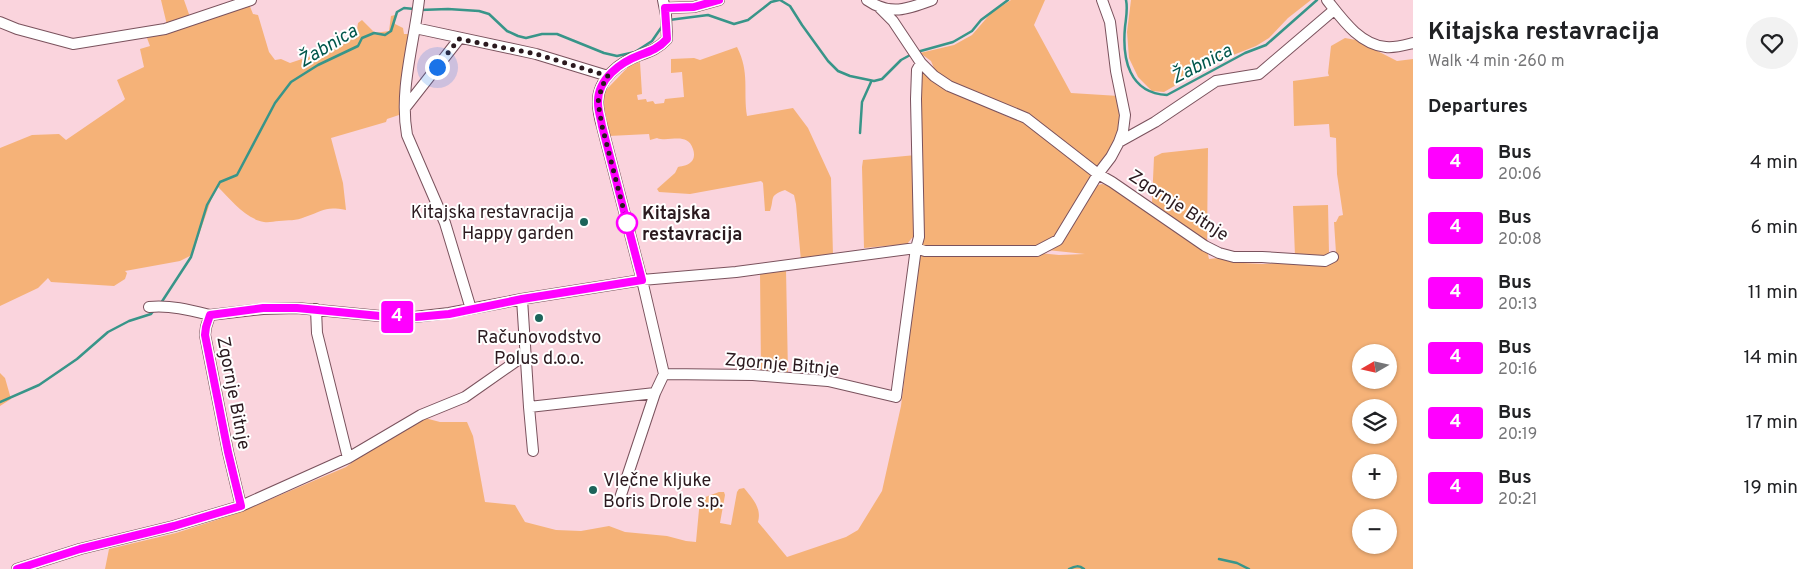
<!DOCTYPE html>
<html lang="en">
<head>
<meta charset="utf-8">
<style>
  body { margin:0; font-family:Overpass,sans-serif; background:#f2f2f2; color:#202124; height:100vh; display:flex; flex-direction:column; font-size:19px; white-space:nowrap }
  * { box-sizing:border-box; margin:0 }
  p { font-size:16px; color:#757577 }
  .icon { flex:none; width:28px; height:28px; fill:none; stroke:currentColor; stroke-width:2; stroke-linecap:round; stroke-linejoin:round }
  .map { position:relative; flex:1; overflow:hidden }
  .drawer { display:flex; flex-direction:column; background:#fff; width:400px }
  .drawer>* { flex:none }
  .badge { padding:0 10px; border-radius:4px; font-size:18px; line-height:32px }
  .needle { width:32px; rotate:261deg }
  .fabs { position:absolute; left:1352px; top:344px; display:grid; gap:10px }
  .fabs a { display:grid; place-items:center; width:45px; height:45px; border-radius:50%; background:#fff; box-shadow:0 1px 4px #0004; font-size:25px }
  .you { position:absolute; width:25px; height:25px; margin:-12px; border:4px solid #fff; border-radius:50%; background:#1a73e8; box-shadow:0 0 0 8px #1a73e833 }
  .map>.badge { position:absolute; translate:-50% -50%; box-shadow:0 0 0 2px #fff }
  h2 { padding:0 15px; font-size:19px; line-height:45px }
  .round { display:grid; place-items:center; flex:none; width:52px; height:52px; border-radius:26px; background:#f2f2f2 }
  .head { display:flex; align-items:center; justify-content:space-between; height:85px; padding:0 15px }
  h1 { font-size:24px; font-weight:700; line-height:38px }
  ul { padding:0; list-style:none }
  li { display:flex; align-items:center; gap:15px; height:65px; padding:0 15px }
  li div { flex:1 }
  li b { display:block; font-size:19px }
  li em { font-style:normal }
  li .badge { min-width:55px; font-weight:700; text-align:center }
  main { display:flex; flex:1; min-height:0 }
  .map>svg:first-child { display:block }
</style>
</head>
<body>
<main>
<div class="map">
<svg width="1413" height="569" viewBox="0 0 1413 569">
  <rect width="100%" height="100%" fill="#fad4dd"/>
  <!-- green -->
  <path fill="#f5b278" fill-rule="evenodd" d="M161 0H184L190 17 167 25Z
    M1011 0H1045L1034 25 1071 93 1119 96C1125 133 1118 140 1097 169L1028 116 968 91 936 73 931 61 920 53 954 45 972 35 991 13Z
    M1131 0H1311L1288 18 1269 38 1256 46 1218 61 1164 92 1152 91 1138 77 1129 58 1127 32Z
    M249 4 253 14 258 15 269 52 275 60 281 59 290 63 341 46 356 36 358 23 362 20 375 33 389 31 391 16 395 15V24L403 28 404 34H412L399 115 387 119 386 122 331 138 343 183 346 210C324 206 324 211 305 217 296 221 288 220 279 221 274 221 269 223 264 222 246 219 230 199 218 187L211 200 192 255 180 261 125 271 127 273 125 279 114 286 51 282 48 278 38 288 0 306V148L32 135 59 134 66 140 123 101 125 99 117 80 144 67 140 49 150 46 147 38Z
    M1345 38 1356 40 1397 61 1413 59V569H105L109 549 176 533 238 513 346 467 384 439 421 417 440 422H467L473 436 485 502 515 505 525 522 556 530 581 531 609 526 625 532 667 536 686 541 696 542 700 499 719 492H724L725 495 720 523 731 525 737 492 739 489 744 488C752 498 762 508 758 522L787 557 846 537 858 530 882 491 901 406 919 257 924 255 1039 253 1059 255 1085 254 1047 250 1095 186 1102 184 1115 188 1207 250 1209 259 1218 258 1243 263 1263 264 1293 262 1309 264 1336 253 1334 222H1336L1339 216 1343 215 1337 174 1336 138 1330 137 1329 124 1294 126 1293 81 1329 76 1328 73 1331 46ZM1361 352H1389V380H1361ZM1361 408H1389V435H1361ZM1361 462H1389V490H1361ZM1361 518H1389V545H1361Z
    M737 47C750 73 743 90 747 116L793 108 808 128 831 178 833 256 801 261 796 204 794 195 785 190C768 196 775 198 770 211H765L763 183 761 181 690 194 659 192 657 189 675 173 678 167C683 166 689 165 692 161 695 157 694 152 693 149 687 131 668 143 657 138L650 140 649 134 609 136 602 101 606 90 630 65 640 62 642 94 637 95 638 100 646 99 647 102 653 101 655 104 664 103 665 99 684 97 682 72 671 73V59L694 58 700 60Z
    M925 71 948 89 1010 118 1013 116 1028 123 1095 175 1056 237 1036 249 921 247 919 157 921 72Z
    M1208 148 1207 244 1152 202 1154 157 1162 153Z
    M916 155V236L912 238 907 244 864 248 862 167 863 160Z
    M1328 205 1329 253 1326 258 1295 256 1293 206Z
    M786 269 788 374 761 372 760 271Z
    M0 373 5 378 11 399 0 406Z"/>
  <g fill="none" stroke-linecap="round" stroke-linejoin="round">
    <!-- stream -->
    <path stroke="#389589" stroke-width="2.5" d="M780 0 790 6 802 25 828 61 838 71 850 76 874 81 882 79 901 60 912 54
      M1126 0C1128 9 1126 18 1125 27 1122 59 1129 93 1167 95L1245 53 1266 45 1317 0
      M420 10 448 9 479 11 489 14 507 31 518 36 526 38 542 34H557L604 53 617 56 635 52 652 41 663 25
      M669 20 708 15 734 24 748 20 771 2 779 0
      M917 52 953 42 972 31 981 20 1008 0
      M860 133 862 102 871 82
      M161 303 191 257 207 205 220 182 237 175 275 103 291 82 318 65 358 46 362 38 374 33 385 35 391 31 397 12 404 8 414 9
      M0 402 39 385 77 359 108 332 129 321 151 314 154 310
      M1219 559 1237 563 1249 569
      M1069 569C1075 566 1079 565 1084 569"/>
    <!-- minor casing -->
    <g stroke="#7a525d" stroke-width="12">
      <path id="minor" d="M419 0C414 44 399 90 407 135L445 223 471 309
        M867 0C890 16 908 9 932 0
        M1102 0 1110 22 1116 71 1125 115 1123 131 1119 142
        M1327 0C1342 19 1360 45 1386 47 1395 48 1405 45 1413 43
        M665 8 694 7 719 0
        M880 8 893 21 921 63 934 76 949 86 1026 118 1098 174 1112 182 1205 246 1219 253 1234 257H1262L1325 261 1333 257
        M0 22 17 29 73 44 165 29 251 0
        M415 28 536 54 608 76
        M921 63 917 70 916 99 919 237 916 248 896 397 828 381 753 375 664 374 642 280 736 272 916 248 925 251H1037L1058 240 1098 174 1111 157 1119 142 1155 122 1216 81 1259 74 1334 10
        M405 108 459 39
        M522 299 529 407 655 393
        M149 307C171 305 190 310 210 315
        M316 309 317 333 348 458
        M529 407 533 451
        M620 498 655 393 664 374
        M241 506 228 452 205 335 206 327 210 315 263 309 297 308 380 316 414 317 449 313 522 299 642 280 602 126C600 119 598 111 598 103 597 79 620 62 640 55 651 51 659 48 667 39L666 15 663 0
        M17 569 80 549 174 526 241 506 348 458 421 415 465 397 525 355"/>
    </g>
    <!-- minor -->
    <use href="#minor" stroke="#fff" stroke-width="10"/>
  </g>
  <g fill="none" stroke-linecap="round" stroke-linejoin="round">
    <!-- line casing -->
    <g stroke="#fff" stroke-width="11">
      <path id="line" d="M17 569 80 549 174 526 241 506 228 452 205 335 206 327 210 315 263 308H297L380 316 416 317 449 314 522 299 642 280 602 126C601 119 598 111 598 103 597 79 621 62 640 55 651 51 659 48 667 39L665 8 694 7 719 0"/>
    </g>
    <!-- line -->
    <use href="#line" stroke="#f0f" stroke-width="8"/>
    <!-- walk -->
    <path stroke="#2b1a1f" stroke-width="5" stroke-dasharray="0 9" d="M437 67 459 39 536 54 608 76 602 86 598 102 602 126 627 223"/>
  </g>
  <!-- markers -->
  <g fill="#1c645a" stroke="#fff" stroke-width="2">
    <circle cx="584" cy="222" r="5"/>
    <circle cx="539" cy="318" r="5"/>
    <circle cx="593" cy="490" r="5"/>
  </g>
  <circle fill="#fff" stroke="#f0f" stroke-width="2.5" cx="627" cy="223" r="10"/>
  <g text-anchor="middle" stroke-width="4" stroke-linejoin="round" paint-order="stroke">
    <!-- street labels -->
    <g font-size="18" fill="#2b1a1f" stroke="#fff">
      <text transform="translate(1179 205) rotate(33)" y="6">Zgornje Bitnje</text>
      <text transform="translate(782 364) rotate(5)" y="6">Zgornje Bitnje</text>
      <text transform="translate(234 393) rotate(79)" y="6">Zgornje Bitnje</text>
    </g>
    <!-- poi labels -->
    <g font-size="18" fill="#2b1a1f" stroke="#fff" text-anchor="end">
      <text x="574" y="218">Kitajska restavracija<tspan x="574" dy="21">Happy garden</tspan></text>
      <text x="539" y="343" text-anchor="middle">Računovodstvo<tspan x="539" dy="21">Polus d.o.o.</tspan></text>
      <text x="603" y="486" text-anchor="start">Vlečne kljuke<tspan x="603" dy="21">Boris Drole s.p.</tspan></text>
    </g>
    <!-- stop labels -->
    <g font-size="18" font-weight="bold" fill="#2b1a1f" stroke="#fff" text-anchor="start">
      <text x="642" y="219">Kitajska<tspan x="642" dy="21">restavracija</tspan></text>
    </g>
    <!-- water labels -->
    <g font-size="19" font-style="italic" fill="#02574c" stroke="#fff">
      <text transform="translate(327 45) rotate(-31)" y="7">Žabnica</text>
      <text transform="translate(1201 63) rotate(-27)" y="7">Žabnica</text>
    </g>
  </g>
</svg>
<div class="fabs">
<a><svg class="needle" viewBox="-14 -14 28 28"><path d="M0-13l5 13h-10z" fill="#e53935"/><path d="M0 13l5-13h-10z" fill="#757577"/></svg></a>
<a><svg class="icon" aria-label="layers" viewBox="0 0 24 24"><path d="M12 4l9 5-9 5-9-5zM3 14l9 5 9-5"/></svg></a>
<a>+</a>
<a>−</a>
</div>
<div class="you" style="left:437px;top:67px"></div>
<b class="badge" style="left:397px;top:317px;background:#f0f;color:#fff">4</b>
</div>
<section class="drawer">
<div class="head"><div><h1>Kitajska restavracija</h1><p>Walk · 4 min · 260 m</p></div><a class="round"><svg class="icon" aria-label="heart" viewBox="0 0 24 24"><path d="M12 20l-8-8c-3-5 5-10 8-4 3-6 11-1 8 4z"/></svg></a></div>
<h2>Departures</h2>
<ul>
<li><span class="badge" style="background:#f0f;color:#fff">4</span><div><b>Bus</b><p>20:06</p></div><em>4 min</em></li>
<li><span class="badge" style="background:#f0f;color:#fff">4</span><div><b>Bus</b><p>20:08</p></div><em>6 min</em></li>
<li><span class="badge" style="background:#f0f;color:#fff">4</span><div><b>Bus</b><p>20:13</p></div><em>11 min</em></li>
<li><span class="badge" style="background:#f0f;color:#fff">4</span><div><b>Bus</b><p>20:16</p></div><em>14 min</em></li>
<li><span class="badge" style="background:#f0f;color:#fff">4</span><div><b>Bus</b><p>20:19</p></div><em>17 min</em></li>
<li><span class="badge" style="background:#f0f;color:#fff">4</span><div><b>Bus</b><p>20:21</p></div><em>19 min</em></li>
</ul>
</section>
</main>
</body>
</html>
